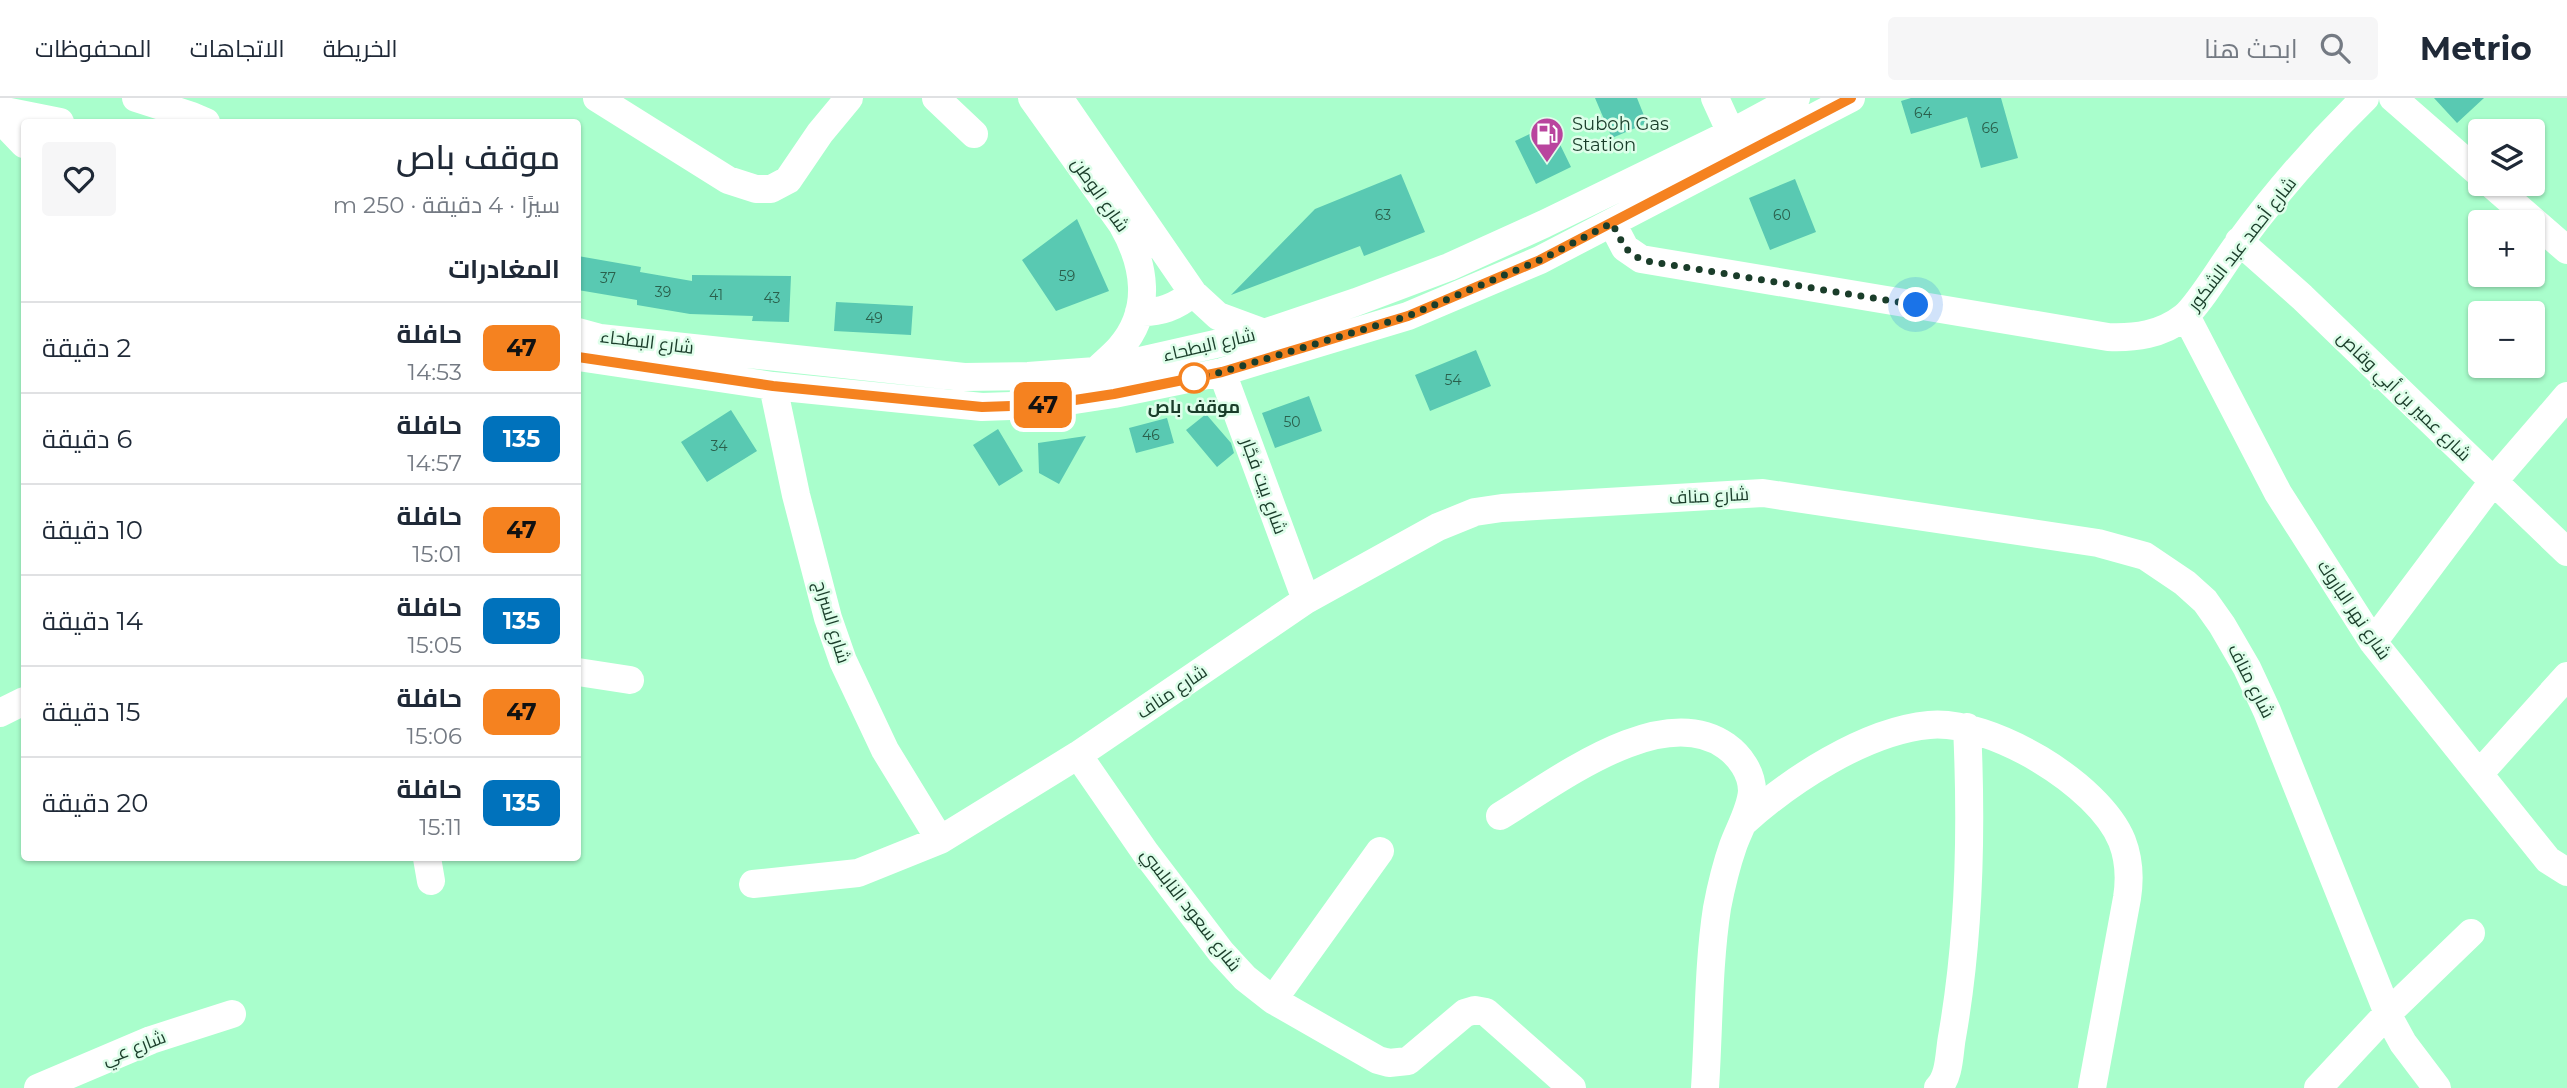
<!DOCTYPE html>
<html lang="ar">
<head>
<meta charset="utf-8">
<style>
  body { margin:0; font-family:Montserrat,Cairo,sans-serif; background:#f6f6f7; color:#1f2937; direction:rtl; height:100vh; display:flex; flex-direction:column; font-size:26px; white-space:nowrap }
  * { box-sizing:border-box; margin:0 }
  p { font-size:23px; color:#747a83 }
  .icon { flex:none; width:38px; height:38px; fill:none; stroke:currentColor; stroke-width:2; stroke-linecap:round; stroke-linejoin:round }
  .map { position:relative; flex:1; overflow:hidden; direction:ltr }
  .sheet { position:absolute; left:21px; top:21px; width:560px; height:742px; display:flex; flex-direction:column; background:#fff; border-radius:7px; box-shadow:0 2px 5px #0004; direction:rtl }
  .sheet>* { flex:none }
  .badge { padding:0 14px; border-radius:10px; font-size:24px; line-height:46px }
  .controls { position:absolute; left:2468px; top:21px; display:grid; gap:14px }
  .controls a { display:grid; place-items:center; width:77px; height:77px; border-radius:7px; background:#fff; box-shadow:0 2px 5px #0004; font-size:35px }
  .you { position:absolute; width:35px; height:35px; margin:-18px; border:5px solid #fff; border-radius:50%; background:#1a73e8; box-shadow:0 0 0 10px #1a73e833 }
  .map>.badge { position:absolute; translate:-50% -50%; box-shadow:0 0 0 4px #fff }
  h2 { padding:0 21px; font-size:26px; line-height:63px }
  .round { display:grid; place-items:center; flex:none; width:74px; height:74px; border-radius:7px; background:#f6f6f7 }
  .summary { display:flex; align-items:center; justify-content:space-between; height:119px; padding:0 21px }
  h1 { font-size:33px; font-weight:600; line-height:52px }
  ul { padding:0; list-style:none }
  li { display:flex; align-items:center; gap:21px; height:91px; padding:0 21px; border-top:2px solid #e0e1e3 }
  li div { flex:1 }
  li b { display:block; font-size:26px }
  li em { font-style:normal }
  li .badge { min-width:77px; font-weight:700; text-align:center }
  header { display:flex; align-items:center; gap:42px; box-sizing:border-box; height:98px; padding:0 35px; background:#fff; border-bottom:2px solid #e0e1e3 }
  header strong { font-size:33px }
  nav { display:flex; gap:38px; margin-inline-start:auto; font-size:24px }
  .search { width:490px; height:63px; background:#f6f6f7; display:flex; align-items:center; gap:18px; box-sizing:border-box; padding:0 24px; border-radius:7px; color:#747a83; font-size:26px }
  .map>svg:first-child { display:block }
</style>
</head>
<body>
<header>
<strong>Metrio</strong>
<div class="search"><svg class="icon" aria-label="search" viewBox="0 0 24 24"><circle cx="10" cy="10" r="6"/><path d="M15 15l6 6"/></svg>ابحث هنا</div>
<nav><a>الخريطة</a><a>الاتجاهات</a><a>المحفوظات</a></nav>
</header>
<div class="map">
<svg width="2567" height="990" viewBox="0 0 2567 990">
  <rect width="100%" height="100%" fill="#a9fecc"/>
  <!-- building -->
  <path fill="#59c9b2" d="M1595 0H1637L1647 25 1612 40Z
    M1911 0H2001L2018 60 1981 70 1967 19 1911 36 1901 3Z
    M2434 0H2484L2457 25Z
    M1550 26 1571 69 1536 86 1515 43Z
    M1401 76 1425 134 1364 158 1360 148 1231 197 1315 111Z
    M1795 81 1816 134 1770 152 1749 100Z
    M1077 121 1109 193 1056 213 1022 162Z
    M578 158 641 169 640 174 692 183V177L791 178 789 224 752 223 753 218 690 216 637 207V202L578 192Z
    M836 204 913 208 911 237 834 233Z
    M1476 252 1491 288 1430 313 1415 277Z
    M1309 298 1322 333 1275 350 1262 315Z
    M731 312 757 353 707 384 681 344Z
    M1206 316 1231 345 1234 355 1217 369 1186 332Z
    M1167 320 1174 345 1136 355 1129 330Z
    M998 331 1023 373 999 388 973 347Z
    M1086 338 1059 386 1039 375 1038 345Z"/>
  <g fill="none" stroke-linecap="round" stroke-linejoin="round">
    <!-- minor -->
    <path stroke="#fff" stroke-width="28" d="M136 0 192 18 206 24
      M597 0 728 82 756 91H771L788 82 820 35 849 0
      M936 0 974 36
      M1032 0 1122 126C1145 166 1153 212 1120 250 1113 258 1104 265 1096 273
      M1059 0 1193 195 1218 218 1264 235
      M1715 0 1731 35
      M2393 0 2480 76
      M0 12 60 24
      M0 21 24 46
      M2491 86 2567 152
      M1612 125 1625 150 1641 161 2108 239C2135 240 2161 237 2184 219 2199 207 2224 164 2238 146 2276 94 2319 45 2365 0
      M2239 143 2302 199 2567 454
      M1139 214C1160 215 1176 209 1193 195
      M2186 218 2278 395 2373 544 2548 762 2567 774
      M578 234 600 240 964 279 1028 278 1096 273 1264 235 1356 204 1449 169 1544 126 1731 35 1796 0
      M578 259 773 288 982 309 1042 307 1114 296 1222 274 1408 218 1540 162 1851 0
      M1222 274 1306 502
      M773 288 796 397 828 520 843 563 885 652 940 742
      M2373 544 2492 385 2567 298
      M578 574 630 582
      M0 615 24 603
      M1078 657 1145 754 1221 854 1245 880 1273 902 1378 962 1389 965 1408 963 1465 915 1475 912 1486 914 1572 990
      M2479 676 2567 578
      M1500 718C1555 685 1661 602 1726 648 1740 658 1752 675 1752 693 1751 711 1739 731 1733 748 1726 768 1721 789 1717 810 1708 868 1709 930 1705 990
      M1743 725C1789 683 1865 633 1929 627 1990 621 2099 686 2122 743 2129 761 2130 781 2127 800L2092 990
      M427 760 431 783
      M753 786 858 775 940 742 1078 657 1306 502 1438 429 1475 414 1502 410 1763 395 2098 445 2145 458 2185 485 2205 503 2222 527 2247 570 2267 613 2391 923 2403 945 2437 990
      M1273 902 1380 753
      M38 990 151 942 232 916
      M1938 990C1950 978 1949 955 1952 939 1970 836 1972 733 1967 629
      M2318 990 2388 915 2471 835"/>
  </g>
  <g fill="none" stroke-linecap="round" stroke-linejoin="round">
    <!-- line casing -->
    <g stroke="#fff" stroke-width="16">
      <path id="line" d="M578 259 773 288 982 309 1042 307 1114 296 1222 274 1408 218 1540 162 1851 0"/>
    </g>
    <!-- line -->
    <use href="#line" stroke="#f58220" stroke-width="10"/>
    <!-- walk -->
    <path stroke="#1a3d2a" stroke-width="7" stroke-dasharray="0 12.6" d="M1194 280 1222 274 1408 218 1540 162 1612 125 1625 150 1641 162 1916 207"/>
  </g>
  <!-- icons -->
  <defs>
    <g id="fuel-pin" transform="scale(1.75)"><path d="M0 17L-7.5 6A9.5 9.5 0 1 1 7.5 6Z" fill="#b9459e" stroke="#defeea"/><path d="M-5.5-6h7V0h2V4h1.3V-2.5L3-4.5l.8-.8L6-3V5H2.5V1h-1V6h-7ZM-4.2-4.7v3.2H.2V-4.7Z" fill="#fff"/></g>
  </defs>
  <g fill-rule="evenodd">
    <use href="#fuel-pin" x="1547" y="36"/>
  </g>
  <!-- markers -->
  <circle fill="#fff" stroke="#f58220" stroke-width="3.5" cx="1194" cy="280" r="14"/>
  <g text-anchor="middle" stroke-width="5" stroke-linejoin="round" paint-order="stroke">
    <!-- number labels -->
    <g font-size="14" fill="#2a604c">
      <text x="1923" y="20">64</text>
      <text x="1990" y="35">66</text>
      <text x="1383" y="122">63</text>
      <text x="1782" y="122">60</text>
      <text x="1067" y="183">59</text>
      <text x="608" y="185">37</text>
      <text x="663" y="199">39</text>
      <text x="716" y="202">41</text>
      <text x="772" y="205">43</text>
      <text x="874" y="225">49</text>
      <text x="1453" y="287">54</text>
      <text x="1292" y="329">50</text>
      <text x="1151" y="342">46</text>
      <text x="719" y="353">34</text>
    </g>
    <!-- poi labels -->
    <g font-size="18" fill="#1a3d2a" stroke="#defeea" text-anchor="start">
      <text x="1572" y="32">Suboh Gas<tspan x="1572" dy="21">Station</tspan></text>
    </g>
    <!-- street labels -->
    <g font-size="18" fill="#1a3d2a" stroke="#defeea">
      <text transform="translate(1100 97) rotate(55)" y="6">شارع الوطن</text>
      <text transform="translate(2242 146) rotate(-52)" y="6">شارع أحمد عبد الشكور</text>
      <text transform="translate(647 244) rotate(7)" y="6">شارع البطحاء</text>
      <text transform="translate(1209 247) rotate(-13)" y="6">شارع البطحاء</text>
      <text transform="translate(2404 298) rotate(44)" y="6">شارع عمير بن أبي وقاص</text>
      <text transform="translate(1264 388) rotate(70)" y="6">شارع بيت فجّار</text>
      <text transform="translate(1709 398) rotate(-3)" y="6">شارع مناف</text>
      <text transform="translate(2354 512) rotate(56)" y="6">شارع نهر الباروك</text>
      <text transform="translate(832 524) rotate(73)" y="6">شارع السراج</text>
      <text transform="translate(2251 583) rotate(63)" y="6">شارع مناف</text>
      <text transform="translate(1172 594) rotate(-34)" y="6">شارع مناف</text>
      <text transform="translate(1191 812) rotate(52)" y="6">شارع سعود النابلسي</text>
      <text transform="translate(134 950) rotate(-21)" y="6">شارع عي</text>
    </g>
    <!-- stop labels -->
    <g font-size="18" font-weight="bold" fill="#1a3d2a" stroke="#defeea">
      <text x="1194" y="315">موقف باص</text>
    </g>
  </g>
</svg>
<div class="controls">
<a><svg class="icon" aria-label="layers" viewBox="0 0 24 24"><path d="M12 4l9 5-9 5-9-5zM3 14l9 5 9-5"/></svg></a>
<a>+</a>
<a>−</a>
</div>
<div class="you" style="left:1916px;top:207px"></div>
<b class="badge" style="left:1043px;top:307px;background:#f58220;color:#111">47</b>
<section class="sheet">
<div class="summary"><div><h1>موقف باص</h1><p>سيرًا · 4 دقيقة · 250 m</p></div><a class="round"><svg class="icon" aria-label="heart" viewBox="0 0 24 24"><path d="M12 20l-8-8c-3-5 5-10 8-4 3-6 11-1 8 4z"/></svg></a></div>
<h2>المغادرات</h2>
<ul>
<li><span class="badge" style="background:#f58220;color:#111">47</span><div><b>حافلة</b><p>14:53</p></div><em>2 دقيقة</em></li>
<li><span class="badge" style="background:#0072bc;color:#fff">135</span><div><b>حافلة</b><p>14:57</p></div><em>6 دقيقة</em></li>
<li><span class="badge" style="background:#f58220;color:#111">47</span><div><b>حافلة</b><p>15:01</p></div><em>10 دقيقة</em></li>
<li><span class="badge" style="background:#0072bc;color:#fff">135</span><div><b>حافلة</b><p>15:05</p></div><em>14 دقيقة</em></li>
<li><span class="badge" style="background:#f58220;color:#111">47</span><div><b>حافلة</b><p>15:06</p></div><em>15 دقيقة</em></li>
<li><span class="badge" style="background:#0072bc;color:#fff">135</span><div><b>حافلة</b><p>15:11</p></div><em>20 دقيقة</em></li>
</ul>
</section>
</div>
</body>
</html>
